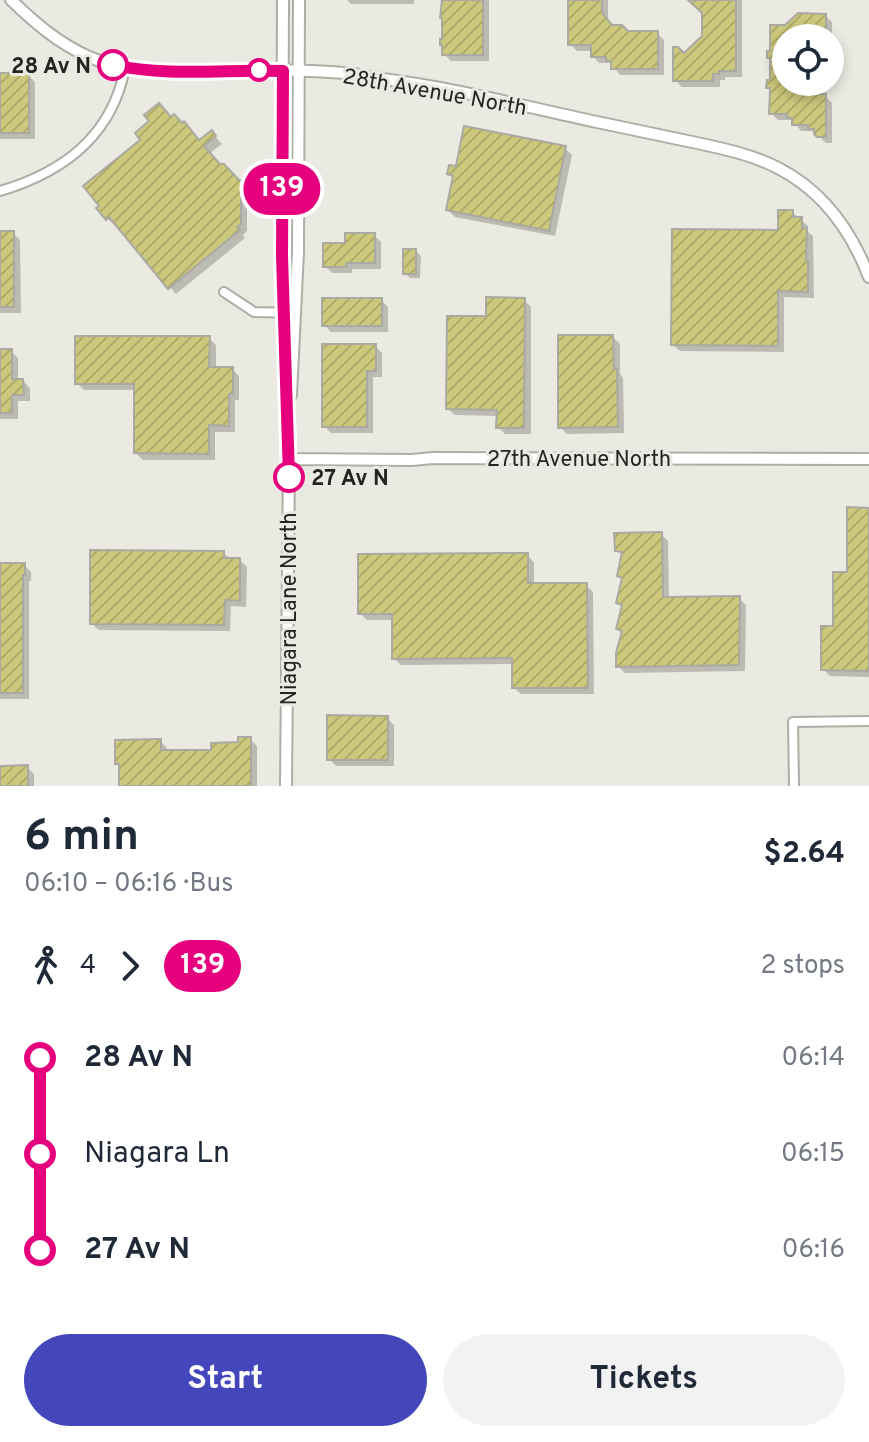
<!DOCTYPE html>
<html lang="en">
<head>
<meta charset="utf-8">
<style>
  body { margin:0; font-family:Overpass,sans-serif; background:#f2f2f3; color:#1f2937; height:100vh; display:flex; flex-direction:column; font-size:30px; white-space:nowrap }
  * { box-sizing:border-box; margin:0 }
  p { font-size:26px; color:#747a83 }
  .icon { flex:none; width:44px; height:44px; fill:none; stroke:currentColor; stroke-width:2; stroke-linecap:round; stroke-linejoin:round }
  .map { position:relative; height:786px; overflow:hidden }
  .side { display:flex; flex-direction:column; background:#fff; flex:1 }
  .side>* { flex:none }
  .badge { padding:0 16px; border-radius:26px; font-size:28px; line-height:52px }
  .tools { position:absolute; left:772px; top:24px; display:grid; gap:16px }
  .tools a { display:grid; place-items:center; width:72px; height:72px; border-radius:50%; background:#fff; box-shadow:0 4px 12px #0003; font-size:40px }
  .map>.badge { position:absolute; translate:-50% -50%; box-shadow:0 0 0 4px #fff }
  .legs { display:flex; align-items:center; gap:12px; height:88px; padding:0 24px; font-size:26px }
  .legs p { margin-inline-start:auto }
  .head { display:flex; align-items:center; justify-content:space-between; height:136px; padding:0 24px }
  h1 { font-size:44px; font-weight:700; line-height:60px }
  .button { display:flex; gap:16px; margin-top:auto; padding:16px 24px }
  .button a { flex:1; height:92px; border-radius:48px; background:#4447bc; color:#fff; font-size:32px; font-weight:700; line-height:92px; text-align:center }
  .button a+a { background:#f2f2f3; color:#1f2937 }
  ul { padding:0 24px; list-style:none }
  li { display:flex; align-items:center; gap:28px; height:96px; font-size:30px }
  li i { display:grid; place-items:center; width:12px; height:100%; margin:0 10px; background:currentColor }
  li i::after { content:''; width:20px; height:20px; margin:-10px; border:6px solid; border-radius:50%; background:#fff }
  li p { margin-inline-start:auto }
  li:first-child i { background:linear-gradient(#0000 50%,currentColor 0) }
  li:last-child i { background:linear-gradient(currentColor 50%,#0000 0) }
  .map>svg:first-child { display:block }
</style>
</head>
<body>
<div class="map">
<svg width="869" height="786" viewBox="0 0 869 786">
  <defs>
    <pattern id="building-hatch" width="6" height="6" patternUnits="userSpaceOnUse" patternTransform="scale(2)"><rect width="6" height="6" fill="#ccc87c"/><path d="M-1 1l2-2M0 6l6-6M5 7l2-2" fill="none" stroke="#afac6b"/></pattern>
  </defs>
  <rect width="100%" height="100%" fill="#eaeae2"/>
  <!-- shadow -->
  <path fill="#0003" d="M347 0H414V4H351Z
    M444 0H489V61H451L444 54Z
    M570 0H608V22L612 27 627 33H657L664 40V75H620L611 63H599L593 56V51H577L570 44Z
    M691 0H742V77H725V80H720V87H682L675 80 684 56 704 37V12Z
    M826 16 832 22V51H830V38H786V82H813V94L825 96 832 103V143H826L814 131H801L792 120H778L771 113 772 91 768 87 772 82V60L769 57 786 27Z
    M0 75H28L35 82V139H0Z
    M171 119 200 142 211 132 222 144 210 153 220 166 247 189V231L243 235 245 238 176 294 116 223 114 225 107 218 152 122Z
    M565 148 572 155 555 236 455 217 448 210 454 179 449 174Z
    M792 212 808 226V232L813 236 814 298 784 297V352L680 351 673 345 780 232Z
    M0 233H13L20 240 21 313H0Z
    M374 235 381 242V269H352V273H332L325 266 347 245Z
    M416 251 421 256 420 278H410L405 273Z
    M381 300 388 307V332H331L324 325Z
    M524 300 531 307V434H505L498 427 499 416 455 415 448 409 488 318Z
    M613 337 620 344V374L623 378 624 433 567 434 560 427Z
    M209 338 216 345V369H232L239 376V400H235V432H215V460H143L136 453V390H84L77 383Z
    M375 346 382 353V377H373V433H331L324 426Z
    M0 351H11L18 358V381H23L30 388V401H18V419H0Z
    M869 510V677L830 676 823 669Z
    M661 534 668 541 669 599 739 598 746 605 745 671 625 673 618 666 624 633 618 628 623 607 618 602 624 581 619 576 623 556 617 550Z
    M224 553 231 560H240L247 567 246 607 231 606 230 631 99 630 92 624Z
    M527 555 534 562V585H586L593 592 594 694H521L514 688V664L401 665 394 658V620H367L360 613Z
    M0 565H24L31 572V581H29V699H0Z
    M387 718 394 725V766H336L329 759Z
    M250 739 257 746V786H121V768L117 763 160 741 167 748V752H213L240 744Z
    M27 767 34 774V786H0V768Z"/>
  <!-- building -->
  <path fill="url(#building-hatch)" stroke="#aaaaa2" stroke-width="2" d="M442 0H483V55H442V45H440V39H442V18H440Z
    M568 0H602V13L612 25H622L628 31H658V69H611V61H606V57H591V45H568Z
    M688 0H736V71H719V74H713V81H673V47H678L684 53 702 36V13Z
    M798 13 826 14V38H786V82H807V85L816 94H826V137H817L814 134V129H808V125H792V118H787V114H769L770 88H766L767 80H770V58H767V51H770V25H785Z
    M0 73H29V133H0Z
    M159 103 171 117 174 114 182 123 184 121 199 140 212 130 216 136 204 146 220 164H224L239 180H241V224L237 227 240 230 168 289 109 217 106 220 96 208 99 206 83 186 140 140 135 133 149 121 144 115Z
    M464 126 566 146 549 231 446 210 453 176 447 174 449 165 456 166Z
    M778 210H793V217H802V228H807L806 261H808V292L778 291V346L671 345 672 229 778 230Z
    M0 231H14V307H0Z
    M345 233H375V263H346V267H323V243H345Z
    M403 249H416V274H403Z
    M486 297 525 298 524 428H496L497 410 446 409 447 316H486Z
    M322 298H382V326H322Z
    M558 335H613L614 369H617L618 427 558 428Z
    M75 336H210L209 367H233V394H229V426L209 425V454L134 453V384H75Z
    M322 344H376V371H367V427H322Z
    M0 349H12V379H23L24 395H12V413H0Z
    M847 507 869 508V671L821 670V626H833V572H847Z
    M662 532 663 597 740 596 739 665 616 667V653L622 631 616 629 622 605 616 603 622 578 617 576 622 552 615 551 614 533Z
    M90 550 224 551V558H240V601L225 600 224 625 90 624Z
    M528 553V583H587L588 688H512V658L392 659V614H358V554Z
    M0 563H25V575H23V693H0Z
    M327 715 388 716V760H327Z
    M238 737H251V786H119V764H115V740L161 739V750H211V743L238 742Z
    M28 765V786H0V766Z"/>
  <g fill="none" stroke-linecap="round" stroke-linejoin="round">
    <!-- minor casing -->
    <g stroke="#aeaea6" stroke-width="12">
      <path id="minor" d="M0 191C64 172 112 136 125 68
        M224 292 254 312 296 313
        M794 786 793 722 869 721"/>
    </g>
    <!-- tertiary casing -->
    <g stroke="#aeaea6" stroke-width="14">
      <path id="tertiary" d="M11 0C35 23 58 43 89 57 131 75 176 71 220 71 264 70 309 69 353 74 363 75 373 78 383 79 455 88 526 107 597 122 630 129 664 136 697 143 725 149 753 155 778 168 823 191 851 230 869 277
        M283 0 282 256 283 346 289 459 286 786
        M291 395 298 252 299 0
        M289 459 412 460 433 458 869 459"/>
    </g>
    <!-- minor -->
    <use href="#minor" stroke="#fff" stroke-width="8"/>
    <!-- tertiary -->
    <use href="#tertiary" stroke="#fff" stroke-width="10"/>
  </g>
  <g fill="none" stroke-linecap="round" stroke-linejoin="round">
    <!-- line-1 casing -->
    <g stroke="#fff" stroke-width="18">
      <path id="line-1" d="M113 65C169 77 227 69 283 71L282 256 289 477"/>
    </g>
    <!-- line-1 -->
    <use href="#line-1" stroke="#e6007e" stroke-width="12"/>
  </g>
  <!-- markers -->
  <g fill="#fff" stroke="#e6007e" stroke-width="4">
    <circle cx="113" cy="65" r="14"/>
    <circle cx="259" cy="70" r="10"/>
    <circle cx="289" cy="477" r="14"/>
  </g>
  <g text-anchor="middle" stroke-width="6" stroke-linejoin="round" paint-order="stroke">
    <!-- stop labels -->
    <g font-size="22" font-weight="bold" fill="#242421" stroke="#eaeae2" text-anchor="end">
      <text x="91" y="73">28 Av N</text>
      <text x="311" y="485" text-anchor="start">27 Av N</text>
    </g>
    <!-- street labels -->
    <g font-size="22" fill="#242421" stroke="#eaeae2">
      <text transform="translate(435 91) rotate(10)" y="8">28th Avenue North</text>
      <text x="579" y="466">27th Avenue North</text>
      <text transform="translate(288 609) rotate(-90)" y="8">Niagara Lane North</text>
    </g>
  </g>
</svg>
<div class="tools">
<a><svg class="icon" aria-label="locate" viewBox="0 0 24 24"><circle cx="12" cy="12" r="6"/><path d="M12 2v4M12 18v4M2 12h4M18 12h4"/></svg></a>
</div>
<b class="badge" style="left:282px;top:189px;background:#e6007e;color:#fff">139</b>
</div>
<section class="side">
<div class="head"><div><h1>6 min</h1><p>06:10 – 06:16 · Bus</p></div><b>$2.64</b></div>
<div class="legs"><svg class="icon" aria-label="walk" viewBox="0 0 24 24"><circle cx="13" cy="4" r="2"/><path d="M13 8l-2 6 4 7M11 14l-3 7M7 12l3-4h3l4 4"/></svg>4<svg class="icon" aria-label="forward" viewBox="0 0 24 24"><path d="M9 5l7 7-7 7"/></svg><b class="badge" style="background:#e6007e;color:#fff">139</b><p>2 stops</p></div>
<ul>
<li><i style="color:#e6007e"></i><b>28 Av N</b><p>06:14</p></li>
<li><i style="color:#e6007e"></i><span>Niagara Ln</span><p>06:15</p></li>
<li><i style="color:#e6007e"></i><b>27 Av N</b><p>06:16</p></li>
</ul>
<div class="button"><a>Start</a><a>Tickets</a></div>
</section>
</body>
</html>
